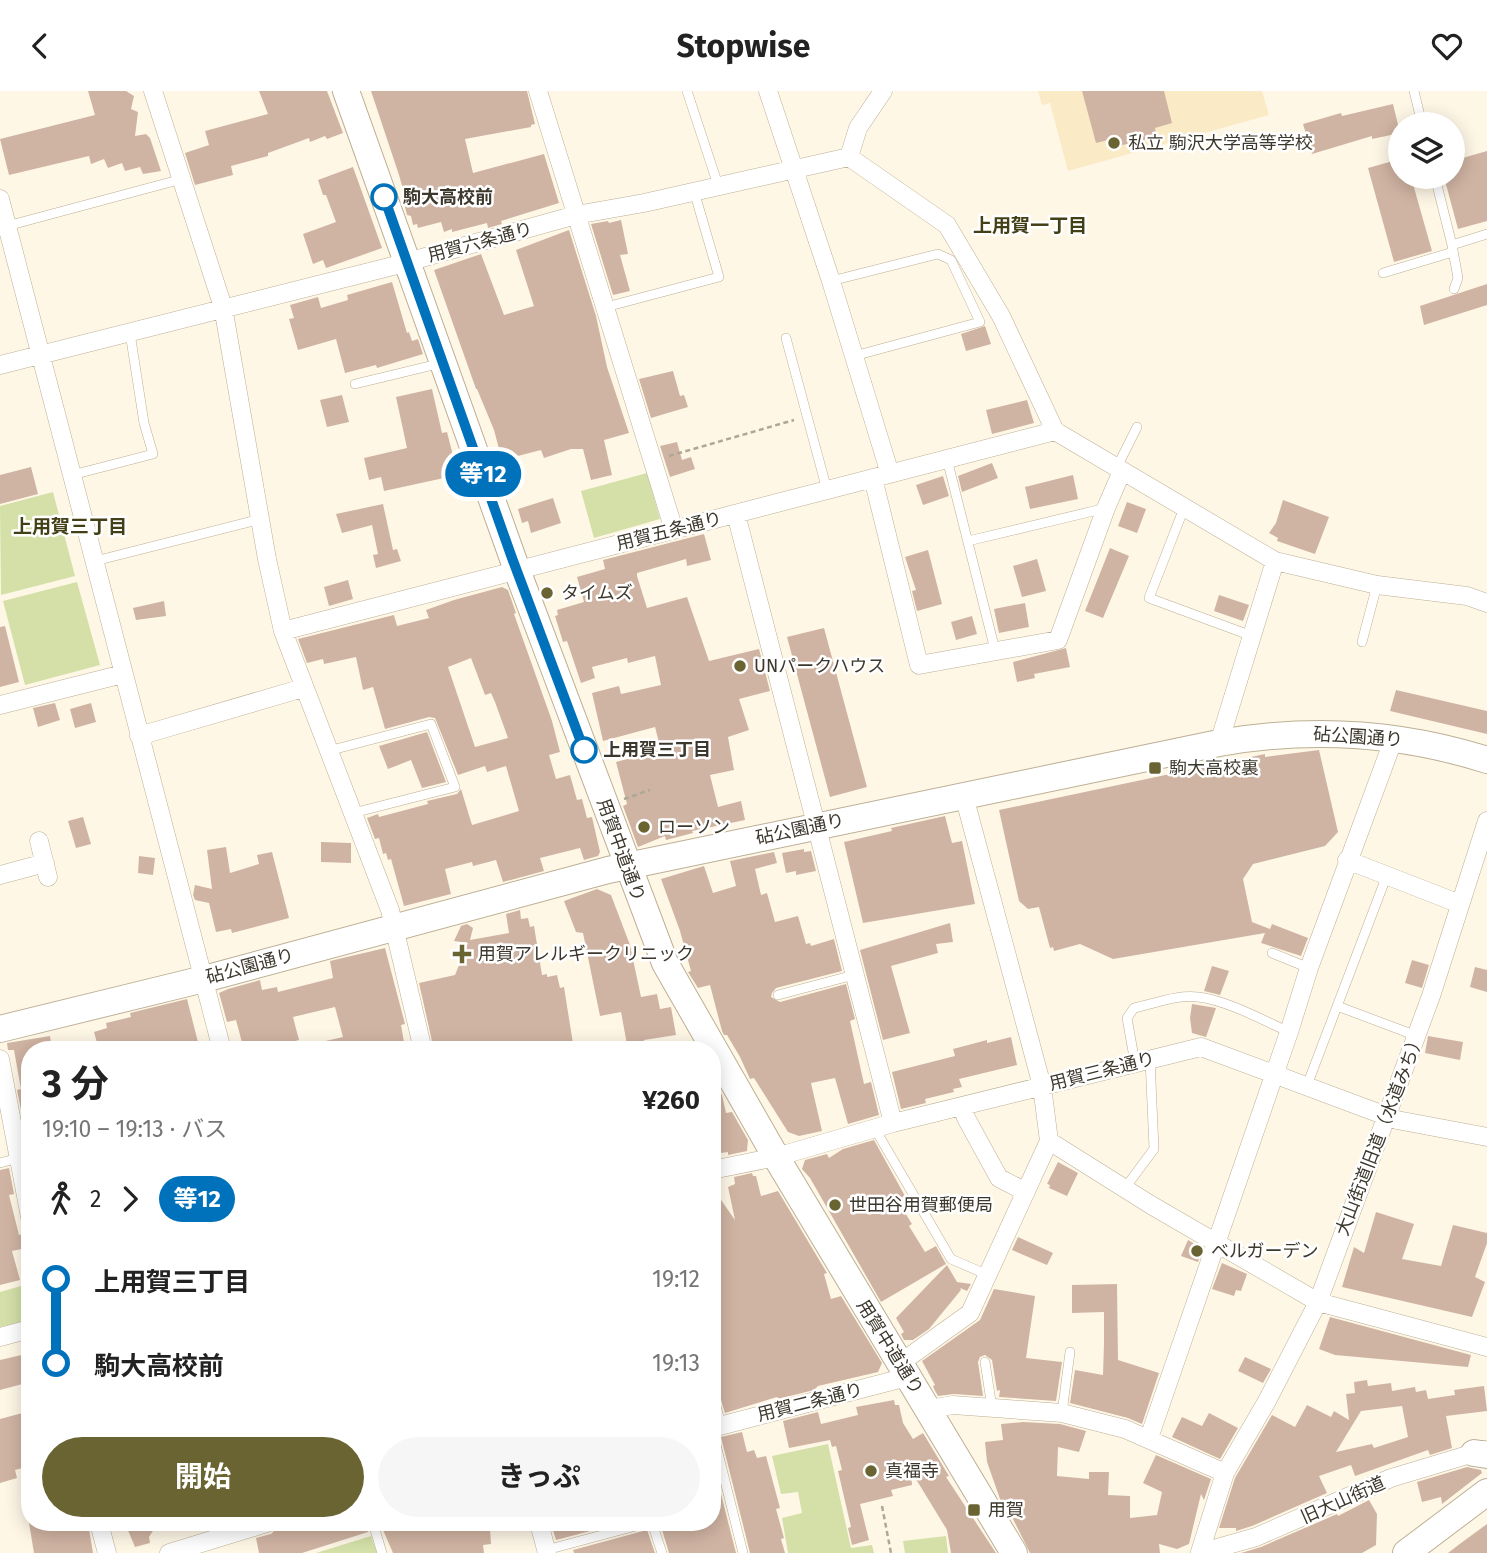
<!DOCTYPE html>
<html lang="ja">
<head>
<meta charset="utf-8">
<style>
  body { margin:0; font-family:"Fira Sans","Noto Sans JP",sans-serif; background:#f6f6f6; color:#222; height:100vh; display:flex; flex-direction:column; font-size:26px; white-space:nowrap }
  * { box-sizing:border-box; margin:0 }
  p { font-size:23px; color:#767676 }
  .icon { flex:none; width:38px; height:38px; fill:none; stroke:currentColor; stroke-width:2; stroke-linecap:round; stroke-linejoin:round }
  .map { position:relative; flex:1; overflow:hidden }
  .details { position:absolute; left:21px; top:950px; width:700px; height:490px; display:flex; flex-direction:column; background:#fff; border-radius:28px; box-shadow:0 4px 18px #0003 }
  .details>* { flex:none }
  .badge { padding:0 14px; border-radius:23px; font-size:24px; line-height:46px }
  .fabs { position:absolute; left:1388px; top:21px; display:grid; gap:14px }
  .fabs a { display:grid; place-items:center; width:77px; height:77px; border-radius:50%; background:#fff; box-shadow:0 4px 18px #0003; font-size:35px }
  .map>.badge { position:absolute; translate:-50% -50%; box-shadow:0 0 0 4px #fff }
  .legs { display:flex; align-items:center; gap:10px; height:77px; padding:0 21px; font-size:23px }
  .legs p { margin-inline-start:auto }
  .overview { display:flex; align-items:center; justify-content:space-between; height:119px; padding:0 21px }
  h1 { font-size:38px; font-weight:700; line-height:52px }
  .primary-button { display:flex; gap:14px; margin-top:auto; padding:14px 21px }
  .primary-button a { flex:1; height:80px; border-radius:42px; background:#696431; color:#fff; font-size:28px; font-weight:700; line-height:80px; text-align:center }
  .primary-button a+a { background:#f6f6f6; color:#222 }
  ul { padding:0 21px; list-style:none }
  li { display:flex; align-items:center; gap:24px; height:84px; font-size:26px }
  li i { display:grid; place-items:center; width:10px; height:100%; margin:0 9px; background:currentColor }
  li i::after { content:''; width:18px; height:18px; margin:-9px; border:5px solid; border-radius:50%; background:#fff }
  li p { margin-inline-start:auto }
  li:first-child i { background:linear-gradient(#0000 50%,currentColor 0) }
  li:last-child i { background:linear-gradient(currentColor 50%,#0000 0) }
  header { display:flex; justify-content:space-between; align-items:center; height:91px; padding:0 21px; background:#fff; font-size:32px; font-weight:700 }
  .map>svg:first-child { display:block }
</style>
</head>
<body>
<header><svg class="icon" aria-label="back" viewBox="0 0 24 24"><path d="M15 5l-7 7 7 7"/></svg>Stopwise<svg class="icon" aria-label="heart" viewBox="0 0 24 24"><path d="M12 20l-8-8c-3-5 5-10 8-4 3-6 11-1 8 4z"/></svg></header>
<div class="map">
<svg width="1487" height="1462" viewBox="0 0 1487 1462">
  <rect width="100%" height="100%" fill="#fff7e6"/>
  <!-- built -->
  <path fill="#fbeac6" d="M1038 0H1262L1269 24 1068 80 1050 12 1042 14Z"/>
  <!-- green -->
  <path fill="#d4e0a8" d="M647 382 660 428 594 447 581 400Z
    M53 401 75 485 1 504 0 415Z
    M77 491 100 574 25 594 3 510Z
    M21 1195 29 1229 0 1236V1201Z
    M828 1353 851 1457 872 1454 874 1462H788L782 1427 802 1422 798 1401 781 1403 772 1365Z
    M371 1445 377 1462H316Z
    M946 1445 948 1462H905L903 1450Z"/>
  <!-- building -->
  <path fill="#d0b4a3" fill-rule="evenodd" d="M88 0H126L134 5 131 18 138 21 135 45 146 43 150 47 161 80 143 83 140 76 125 80 122 72 108 77 104 68 91 73 89 65 9 84 0 48 95 24Z
    M259 0H327L343 42 327 48 325 45 310 51 309 47 268 62V65L231 75 233 84 195 94 185 62 209 54 205 40 268 23Z
    M371 0H527L535 33 531 34V36L465 48 473 82 544 63 559 112 501 130 502 133 488 137 487 132 452 141V138L444 141 441 131 418 137 417 133 413 134 411 125 407 124 404 112H407L399 84Z
    M1082 0H1164L1172 32 1155 37 1157 46 1114 56 1112 48 1096 52Z
    M1393 13 1400 42 1372 48V45L1312 63 1303 33 1341 22 1342 25Z
    M1487 60V130L1458 138 1444 86H1452V70Z
    M1400 68V86H1411L1432 160 1394 171 1368 77Z
    M353 76 382 157 326 177 323 169 313 173 303 143 336 131 326 104H323L318 89Z
    M621 129 628 163 620 164 630 200 613 204 591 133 608 130 609 132Z
    M569 139 596 225 607 276 629 342 604 349 612 384 591 389 583 358H571L544 367 541 359 502 369 494 339 477 298H476L434 179 481 163 504 224 534 215 516 159Z
    M392 191 407 242 409 241 412 250 418 248 423 263 377 277 376 274 345 282 336 248 298 259 289 228 294 227 290 214 318 206 321 217 348 209 347 204Z
    M1487 193V214L1424 234 1420 215Z
    M985 235 991 253 966 260 961 243Z
    M673 280 680 305 684 304 688 316 651 327 639 288Z
    M432 298 442 342 447 341 458 384 384 400 381 386 369 389 364 367 407 357 396 306Z
    M342 304 349 331 327 336 320 309Z
    M1027 309 1034 332 992 343 986 319Z
    M677 351 682 369 691 366 695 378 670 386 660 355Z
    M992 372 998 387 962 401 958 385Z
    M31 376 38 403 0 413V384Z
    M1073 384 1078 408 1030 418 1025 396Z
    M943 385 949 405 923 414 916 394Z
    M553 407 561 432 531 442 528 430 522 432 518 418Z
    M1283 409 1329 426 1315 463 1277 450 1278 447 1269 442 1276 432Z
    M1127 411 1146 418 1137 442 1118 435Z
    M383 413 393 459 397 458 401 470 376 477 373 464 378 463 372 434 342 442 336 423Z
    M704 443 711 469 687 475 686 468 637 482V485L647 517 687 506 709 570 759 558 770 600 739 608 749 639 728 646 734 679 710 684 718 716 741 710 745 729 692 740 693 742 666 749 665 745 638 756 623 715 627 713 616 671 661 659 655 636 603 650 592 602 619 595 621 603 661 594 655 565 628 572 627 567 592 576 595 587 581 592 567 550 563 551 555 525 558 524 557 519 584 511 577 486 605 478 603 469Z
    M1110 457 1129 465 1103 527 1085 520Z
    M928 459 942 513 917 520 912 500 916 499 905 466Z
    M1037 468 1046 500 1022 506 1013 475Z
    M348 489 353 508 329 515 324 496Z
    M502 496 508 499 516 522 514 523 552 630 560 661 549 664 556 688 570 684 577 709 582 708 587 727 592 726 600 761 598 765 584 769 580 757 540 767 544 780 503 791 496 769 473 775 472 771 445 778 451 803 404 815 391 768 388 769 386 762 383 763 379 747 375 748 367 727 378 723 379 726 428 713 427 710 457 703 461 698 472 734 519 720 506 675 487 681 485 675 458 684 435 627 429 626 385 638 373 596 363 599 356 566 324 573 323 568 307 572 298 548 394 524 397 535 429 527 426 519 454 509ZM471 567 485 604 491 602 495 611 508 647 475 656 448 576Z
    M1219 504 1249 514 1243 530 1214 520Z
    M164 510 166 525 136 529 133 517Z
    M1025 512 1029 536 999 542 994 518Z
    M972 525 977 543 956 549 951 531Z
    M5 535 19 591 0 596V536Z
    M824 537 867 696 830 706 787 546Z
    M1066 557 1070 576 1034 583 1035 587 1017 591 1013 571Z
    M1396 599 1487 620V643L1390 620Z
    M55 612 60 629 38 636 33 617Z
    M91 612 96 631 75 637 70 618Z
    M427 641 446 691 422 697 411 669 388 678 379 655Z
    M1319 659 1338 741 1325 755 1253 773 1243 788 1252 831 1270 838 1272 833 1308 847 1301 865 1261 852 1265 842 1113 868 1080 853 1054 860 1053 856 1050 857 1039 816 1028 818 1019 810 999 719 1265 663V666Z
    M945 725 952 752 962 750 975 813 863 832 844 751 892 740 891 737Z
    M83 726 91 753 76 757 68 730Z
    M321 751 351 752V772L321 771Z
    M226 756 230 782 259 773 257 764 272 761 289 827 232 842 231 838 216 841 209 812 195 809 193 804 195 794 212 798 207 759Z
    M804 758V761L811 760 816 780 796 784V780L786 782 782 762Z
    M774 761 777 772 755 778 761 804 767 802 775 831 798 825 806 853 810 852 811 855 834 848 842 880 776 897 772 902 771 906 780 911 846 893 855 928 850 930 864 993 871 991 879 1024 848 1033 835 987 811 992 822 1040 799 1045 788 1041 754 987 750 988 740 966 727 944H724L722 940 710 894 698 897 688 881 691 880 680 840 661 788 704 775 713 802 736 795 730 770Z
    M139 765 155 767 153 784 138 782Z
    M597 798 611 804 630 854 641 906 657 903 660 918 671 916 676 944 644 949 646 958 628 959 621 921 600 925 583 842 576 841 564 810Z
    M520 819 521 828 528 827 530 836 534 835 542 884 547 883V886L557 884 560 897 564 896 574 959H539L538 953 490 959V955L479 957 478 952 454 958 453 955 434 959 419 892 455 884 468 852 454 850 461 835 467 833 473 837 470 849 509 842 506 823Z
    M950 832 953 851 936 853 938 862 891 875 910 942 883 949 860 859Z
    M385 857 405 933 401 934 405 957 391 959H309L308 954 343 946 335 916 293 926 299 949 258 959H244L236 929 227 931 219 902 228 898 260 889 262 899 277 896 278 901 333 887 330 870Z
    M1412 869 1429 874 1422 897 1405 892Z
    M1212 875 1229 880 1220 904 1204 900Z
    M1475 876 1487 879V901L1470 896Z
    M187 908 200 959H99L94 941 107 937 106 932 131 926 130 922Z
    M1192 913 1216 917 1206 946 1192 942 1190 927Z
    M50 945 52 959H30V1064L17 999 21 998 14 959H8L7 952Z
    M1428 945 1463 951 1460 969 1425 962Z
    M1011 946 1017 974 959 988 962 996 953 998 954 1001 925 1008 926 1012 901 1018 892 981 955 965 953 958 987 949V952Z
    M712 986 722 1004 726 1022 732 1021 748 1049 747 1060 728 1064V1061L721 1062 718 1043 712 1044Z
    M874 1049 905 1105 897 1109 912 1133 909 1135 925 1161 936 1155 946 1173 881 1211 810 1087 802 1078 805 1069 827 1063 829 1067 843 1058Z
    M1058 1071 1078 1082 1067 1105 1049 1097 1050 1094 1047 1093Z
    M9 1077 14 1103 9 1104 19 1144 23 1143 26 1157 12 1160 20 1189 0 1194V1079Z
    M752 1082 753 1085H756L761 1105 778 1100 827 1182 824 1183 831 1208 841 1205 882 1272 878 1281 818 1295 814 1299 778 1308 777 1306 725 1322 712 1280 715 1271 721 1269 712 1235V1096L735 1129 728 1096 735 1093 734 1086Z
    M1376 1121 1414 1133 1402 1168 1441 1175 1453 1134 1487 1142V1152L1475 1186 1485 1191 1472 1226 1342 1196 1354 1156 1364 1162Z
    M1018 1146 1053 1162 1047 1174 1012 1159Z
    M1188 1149 1202 1157 1198 1171 1181 1165Z
    M1222 1172 1247 1183 1241 1200 1236 1199 1234 1205 1212 1198Z
    M947 1174 957 1191 971 1193 967 1200 960 1197 961 1199 929 1238 913 1249H904L901 1243 904 1241 896 1227Z
    M1117 1193 1118 1269 1159 1282 1142 1333 1128 1327 1070 1312 1075 1279 1103 1284 1104 1252V1221L1072 1222V1194Z
    M994 1198 1035 1205 1026 1267 1062 1271 1056 1310 999 1306 1000 1299 997 1300 992 1269 985 1264 980 1266 978 1271 983 1305 954 1303 938 1305 934 1298 933 1295 935 1294 922 1270 980 1229Z
    M1330 1226 1471 1264 1468 1276 1335 1264 1319 1258Z
    M30 1262V1291L0 1299V1269Z
    M1245 1266 1271 1278 1263 1292 1238 1280Z
    M1367 1289 1368 1295 1391 1292 1392 1300 1415 1296 1416 1301 1426 1299 1428 1308 1455 1304 1454 1299 1484 1295 1487 1320 1446 1325 1452 1357 1430 1364 1428 1359 1355 1385 1351 1374 1319 1385 1327 1402 1252 1435 1236 1440V1437H1219L1235 1387 1272 1324 1295 1336 1307 1314 1331 1326 1334 1320 1349 1329 1346 1303 1355 1302 1354 1291ZM1402 1315 1408 1346 1374 1357 1372 1353 1336 1361 1361 1320Z
    M894 1309 895 1314H899L903 1332 913 1348 923 1342 949 1385 946 1386 996 1462H951L947 1439 911 1380 912 1394 891 1399 893 1405 860 1413 869 1449 852 1454 848 1437 851 1436 838 1380 842 1379 836 1355 832 1356 830 1349 789 1357 783 1330 818 1321 821 1333 858 1324 856 1316Z
    M30 1320V1375L15 1379 17 1387 0 1392V1328Z
    M1209 1322 1238 1337 1220 1368 1172 1346 1182 1326 1202 1335Z
    M1023 1331 1060 1333 1086 1340 1079 1361 1058 1356 1057 1385 1089 1388V1381H1109L1108 1404 1130 1405V1427L1157 1424 1162 1401 1143 1392 1156 1364 1211 1388 1204 1409 1201 1403 1189 1453 1177 1458 1159 1453 1160 1462H1030L1008 1418 1000 1408 987 1371 985 1351 1003 1349 1001 1333Z
    M742 1341 747 1361 754 1359 757 1367 766 1365 780 1417 776 1418 784 1447 781 1448 785 1462H750L721 1346Z
    M712 1368 736 1462H669L660 1432H712Z
    M1467 1376 1481 1379 1482 1382 1442 1413 1441 1406 1422 1411 1417 1391Z
    M1369 1409 1377 1423 1376 1454 1362 1462H1241L1261 1456 1337 1423 1338 1425Z
    M29 1432H88L93 1462H34Z
    M125 1432H158L149 1446 150 1452 135 1456Z
    M299 1432H366L368 1441 302 1462H259L256 1447 271 1443 277 1437Z
    M380 1432H480L481 1439 490 1438 491 1453 483 1454 484 1462H393Z
    M551 1432H608L609 1435 556 1449Z
    M1487 1433V1462H1448L1461 1452Z
    M647 1439 655 1462H574L573 1459Z"/>
  <g fill="none" stroke-linecap="round" stroke-linejoin="round">
    <!-- lane casing -->
    <g stroke="#bcaf94" stroke-width="10">
      <path id="lane" d="M687 0 718 94
        M1414 0 1422 33
        M1435 86 1452 154
        M7 135 182 88
        M1383 182 1453 161
        M831 190 938 163 951 169 980 231 854 265
        M1454 198 1458 187 1452 154 1487 143
        M606 216 719 186 694 100
        M786 247 827 399
        M355 293 442 272
        M947 368 995 559
        M1117 376 1137 336
        M72 384 153 363 144 332 130 242
        M1184 417 1149 507 1252 545
        M968 450 1106 417
        M95 470 261 428
        M1362 551 1377 494
        M328 660 431 633 455 696 353 722
        M1272 862 1309 877
        M778 904 854 884
        M1337 915 1417 945
        M1135 972 1127 927 1134 917C1154 913 1178 903 1198 906 1226 909 1263 929 1289 941
        M1306 997 1387 784
        M875 1038 951 1168 988 1184
        M0 1072 19 1067
        M1125 1097 1154 1058 1150 968
        M985 1271 992 1317
        M712 1300 721 1334
        M1062 1322 1070 1261
        M712 1338 743 1462
        M373 1432 382 1462
        M652 1432 662 1462
        M546 1459 647 1432"/>
    </g>
    <!-- street casing -->
    <g stroke="#bcaf94" stroke-width="19">
      <path id="street" d="M153 0 223 216 267 468 283 540 390 819 423 959
        M538 0 674 439
        M768 0 831 190 890 383
        M849 66 947 134 1001 225 1055 340 1275 470 1377 494 1467 505 1487 512
        M0 108 222 959
        M0 274 393 175 576 124 644 112 849 66 858 37 883 0
        M873 387 919 574 1058 549 1106 417 1122 380
        M736 423 893 1032
        M283 540 1055 340
        M0 614 123 583
        M139 645 303 597
        M1219 652 1275 470
        M964 705 1042 995 1049 1050 1151 1114 1318 1211 1487 1256
        M39 750 48 786
        M1347 769 1460 813
        M0 784 45 772
        M0 968 30 1126
        M962 1015 966 1027 999 1087 1026 1101
        M712 1079 776 1066 893 1032 1201 956 1397 1029 1487 1046
        M0 1246 30 1238
        M899 1273 970 1222 1049 1050
        M929 1318 953 1314 1062 1322 1125 1338 1225 1382
        M712 1337 907 1286
        M1149 1347 1289 941 1309 877 1394 647
        M99 1432 107 1462
        M539 1432 547 1462
        M1200 1461 1225 1382 1267 1310 1318 1211 1431 905 1487 730
        M169 1462 267 1432
        M1200 1462 1256 1446 1391 1387 1484 1359"/>
    </g>
    <!-- secondary casing -->
    <g stroke="#bcaf94" stroke-width="28">
      <path id="secondary" d="M346 0 517 479 665 872 776 1066 1014 1462
        M0 938 204 888 608 779 1219 652C1310 636 1399 641 1487 669
        M1474 1362 1487 1364
        M1406 1462 1487 1401"/>
    </g>
    <!-- path -->
    <path stroke="#ada798" stroke-width="2.5" stroke-dasharray="5 3.5" stroke-linecap="butt" d="M669 365 794 329
      M624 708 650 699
      M882 1415 891 1462"/>
    <!-- lane -->
    <use href="#lane" stroke="#fff" stroke-width="9"/>
    <!-- street -->
    <use href="#street" stroke="#fff" stroke-width="18"/>
    <!-- secondary -->
    <use href="#secondary" stroke="#fff" stroke-width="26"/>
  </g>
  <g fill="none" stroke-linecap="round" stroke-linejoin="round">
    <!-- line-1 casing -->
    <g stroke="#fff" stroke-width="16">
      <path id="line-1" d="M384 106 512 467 584 659"/>
    </g>
    <!-- line-1 -->
    <use href="#line-1" stroke="#0072bc" stroke-width="10"/>
  </g>
  <!-- markers -->
  <g fill="#696431" stroke="#fff" stroke-width="2.5">
    <circle cx="1114" cy="52" r="7"/>
    <circle cx="547" cy="502" r="7"/>
    <circle cx="740" cy="575" r="7"/>
    <rect x="1148" y="670" width="14" height="14" rx="3.5"/>
    <circle cx="644" cy="736" r="7"/>
    <path d="M458.5 852.5h7v7h7v7h-7v7h-7v-7h-7v-7h7z"/>
    <circle cx="835" cy="1114" r="7"/>
    <circle cx="1197" cy="1160" r="7"/>
    <circle cx="871" cy="1380" r="7"/>
    <rect x="967" y="1412" width="14" height="14" rx="3.5"/>
  </g>
  <g fill="#fff" stroke="#0072bc" stroke-width="3.5">
    <circle cx="384" cy="106" r="12"/>
    <circle cx="584" cy="659" r="12"/>
  </g>
  <g text-anchor="middle" stroke-width="5" stroke-linejoin="round" paint-order="stroke">
    <!-- poi labels -->
    <g font-size="18" fill="#3d382d" stroke="#fff" text-anchor="start">
      <text x="1128" y="58">私立 駒沢大学高等学校</text>
      <text x="561" y="508">タイムズ</text>
      <text x="754" y="581">UNパークハウス</text>
      <text x="1169" y="683">駒大高校裏</text>
      <text x="658" y="742">ローソン</text>
      <text x="478" y="869">用賀アレルギークリニック</text>
      <text x="849" y="1120">世田谷用賀郵便局</text>
      <text x="1211" y="1166">ベルガーデン</text>
      <text x="885" y="1386">真福寺</text>
      <text x="988" y="1425">用賀</text>
    </g>
    <!-- stop labels -->
    <g font-size="18" font-weight="bold" fill="#3d382d" stroke="#fff" text-anchor="start">
      <text x="403" y="112">駒大高校前</text>
      <text x="603" y="665">上用賀三丁目</text>
    </g>
    <!-- street labels -->
    <g font-size="18" fill="#3d382d" stroke="#fff">
      <text transform="translate(480 151) rotate(-15)" y="6">用賀六条通り</text>
      <text transform="translate(669 440) rotate(-14)" y="6">用賀五条通り</text>
      <text transform="translate(1358 646) rotate(4)" y="6">砧公園通り</text>
      <text transform="translate(800 738) rotate(-12)" y="6">砧公園通り</text>
      <text transform="translate(621 759) rotate(70)" y="6">用賀中道通り</text>
      <text transform="translate(250 875) rotate(-15)" y="6">砧公園通り</text>
      <text transform="translate(1102 980) rotate(-14)" y="6">用賀三条通り</text>
      <text transform="translate(1380 1043) rotate(-69)" y="6">大山街道旧道（水道みち）</text>
      <text transform="translate(890 1256) rotate(58)" y="6">用賀中道通り</text>
      <text transform="translate(810 1311) rotate(-14)" y="6">用賀二条通り</text>
      <text transform="translate(1343 1409) rotate(-24)" y="6">旧大山街道</text>
    </g>
    <!-- neighbourhood labels -->
    <g font-size="19" font-weight="bold" fill="#433f16" stroke="#fff">
      <text x="1030" y="141">上用賀一丁目</text>
      <text x="70" y="442">上用賀三丁目</text>
    </g>
  </g>
</svg>
<div class="fabs">
<a><svg class="icon" aria-label="layers" viewBox="0 0 24 24"><path d="M12 4l9 5-9 5-9-5zM3 14l9 5 9-5"/></svg></a>
</div>
<b class="badge" style="left:483px;top:383px;background:#0072bc;color:#fff">等12</b>
<section class="details">
<div class="overview"><div><h1>3 分</h1><p>19:10 – 19:13 · バス</p></div><b>¥260</b></div>
<div class="legs"><svg class="icon" aria-label="walk" viewBox="0 0 24 24"><circle cx="13" cy="4" r="2"/><path d="M13 8l-2 6 4 7M11 14l-3 7M7 12l3-4h3l4 4"/></svg>2<svg class="icon" aria-label="forward" viewBox="0 0 24 24"><path d="M9 5l7 7-7 7"/></svg><b class="badge" style="background:#0072bc;color:#fff">等12</b></div>
<ul>
<li><i style="color:#0072bc"></i><b>上用賀三丁目</b><p>19:12</p></li>
<li><i style="color:#0072bc"></i><b>駒大高校前</b><p>19:13</p></li>
</ul>
<div class="primary-button"><a>開始</a><a>きっぷ</a></div>
</section>
</div>
</body>
</html>
